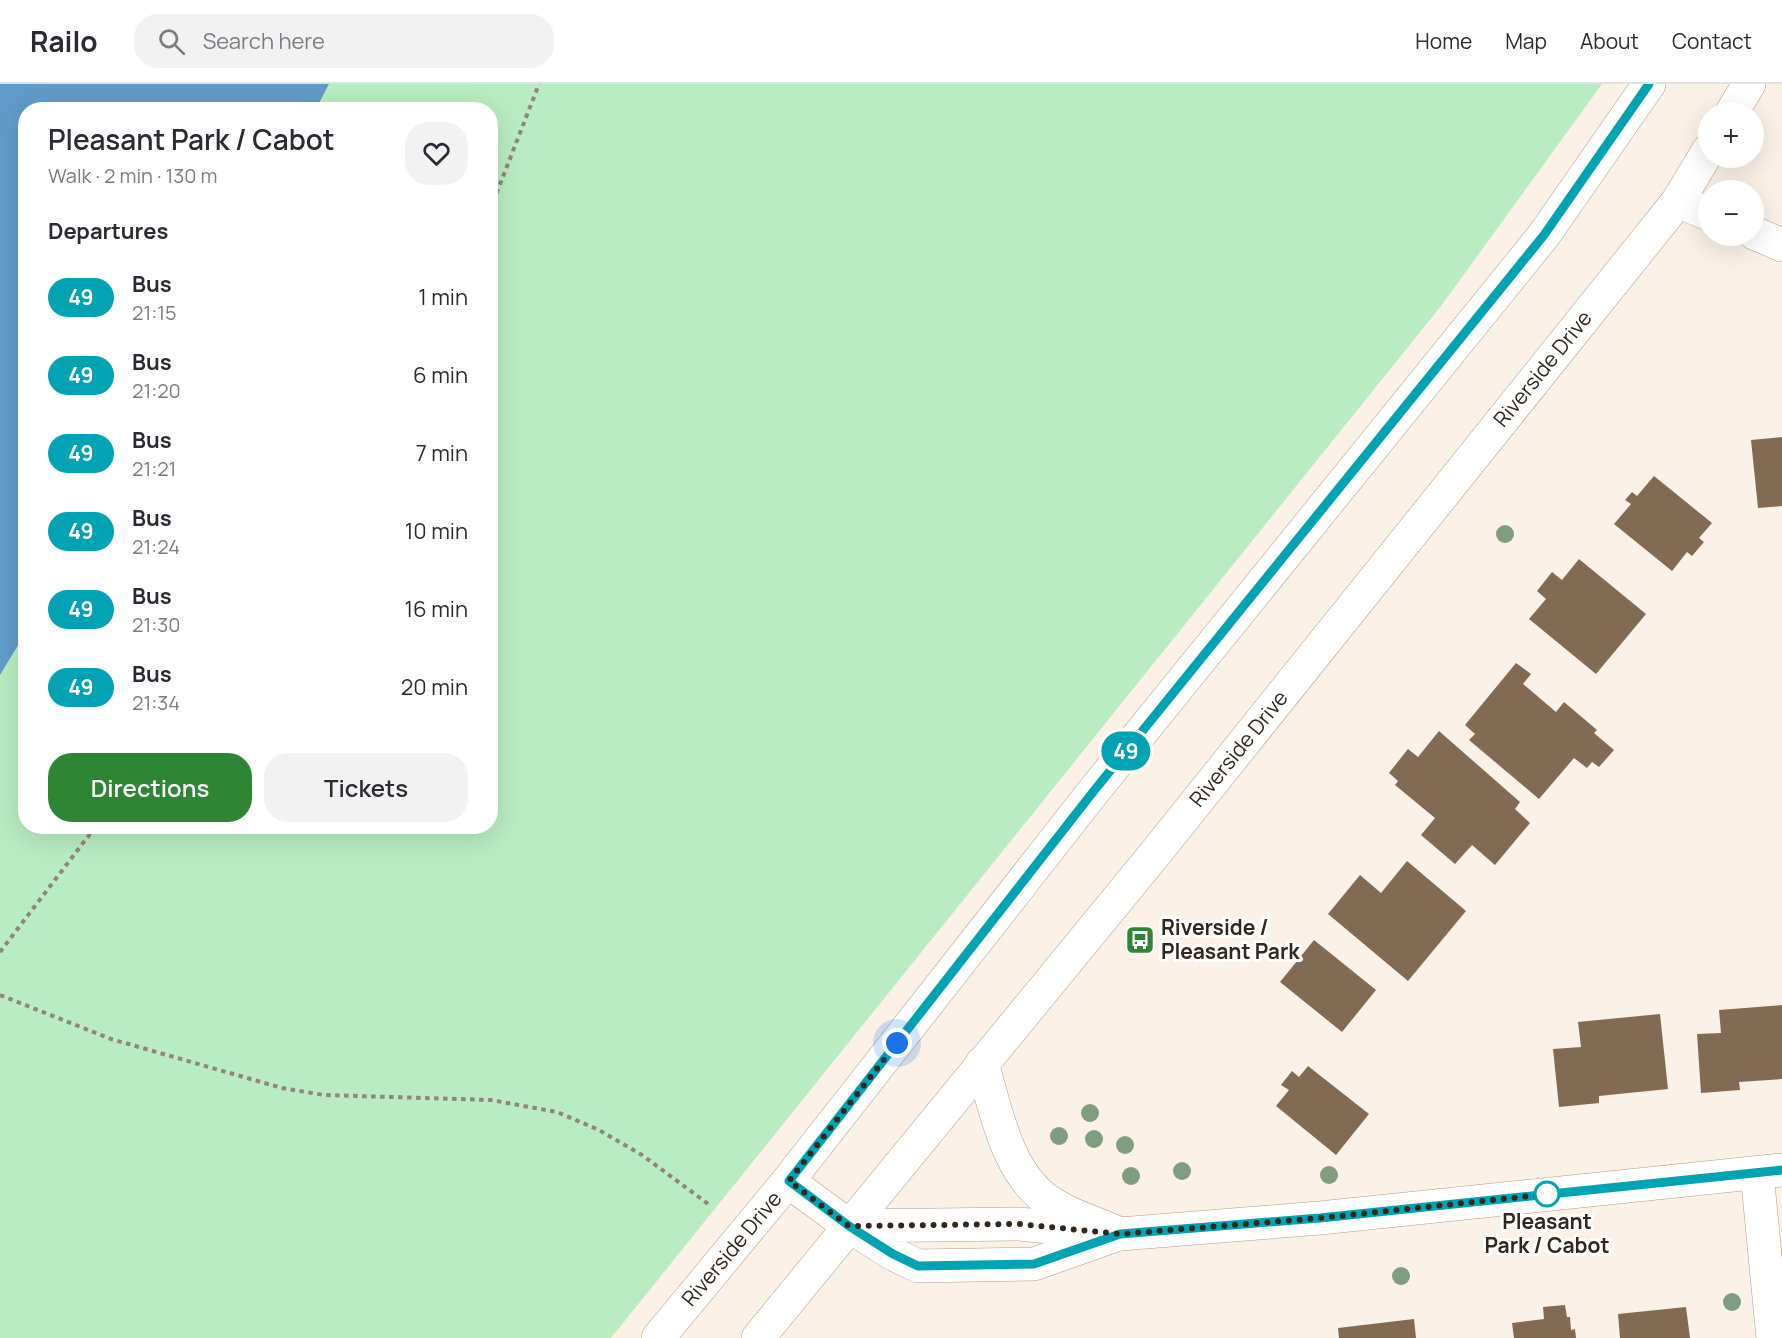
<!DOCTYPE html>
<html lang="en">
<head>
<meta charset="utf-8">
<style>
  body { margin:0; font-family:Manrope,sans-serif; background:#f2f2f3; color:#2b2b33; height:100vh; display:flex; flex-direction:column; font-size:22px; white-space:nowrap }
  * { box-sizing:border-box; margin:0 }
  p { font-size:20px; color:#7c7c81 }
  .icon { flex:none; width:33px; height:33px; fill:none; stroke:currentColor; stroke-width:2; stroke-linecap:round; stroke-linejoin:round }
  .map { position:relative; flex:1; overflow:hidden }
  .panel { position:absolute; left:18px; top:18px; width:480px; height:732px; display:flex; flex-direction:column; background:#fff; border-radius:24px; box-shadow:0 6px 24px #0002 }
  .panel>* { flex:none }
  .badge { padding:0 12px; border-radius:20px; font-size:21px; line-height:39px }
  .controls { position:absolute; left:1698px; top:18px; display:grid; gap:12px }
  .controls a { display:grid; place-items:center; width:66px; height:66px; border-radius:50%; background:#fff; box-shadow:0 6px 24px #0002; font-size:30px }
  .you { position:absolute; width:30px; height:30px; margin:-15px; border:4px solid #fff; border-radius:50%; background:#1a73e8; box-shadow:0 0 0 9px #1a73e833 }
  .map>.badge { position:absolute; translate:-50% -50%; box-shadow:0 0 0 3px #fff }
  h2 { padding:0 30px; font-size:22px; line-height:54px }
  .round { display:grid; place-items:center; flex:none; width:63px; height:63px; border-radius:24px; background:#f2f2f3 }
  .summary { display:flex; align-items:center; justify-content:space-between; height:102px; padding:0 30px }
  h1 { font-size:28px; font-weight:600; line-height:45px }
  .primary-button { display:flex; gap:12px; margin-top:auto; padding:12px 30px }
  .primary-button a { flex:1; height:69px; border-radius:24px; background:#2e8635; color:#fff; font-size:24px; font-weight:600; line-height:69px; text-align:center }
  .primary-button a+a { background:#f2f2f3; color:#2b2b33 }
  ul { padding:0; list-style:none }
  li { display:flex; align-items:center; gap:18px; height:78px; padding:0 30px }
  li div { flex:1 }
  li b { display:block; font-size:22px }
  li em { font-style:normal }
  li .badge { min-width:66px; font-weight:700; text-align:center }
  header { display:flex; align-items:center; gap:36px; box-sizing:border-box; height:84px; padding:0 30px; background:#fff; border-bottom:2px solid #e1e1e2 }
  header strong { font-size:28px }
  nav { display:flex; gap:33px; margin-inline-start:auto; font-size:21px }
  .search { width:420px; height:54px; background:#f2f2f3; display:flex; align-items:center; gap:15px; box-sizing:border-box; padding:0 21px; border-radius:24px; color:#7c7c81; font-size:22px }
  .map>svg:first-child { display:block }
</style>
</head>
<body>
<header>
<strong>Railo</strong>
<div class="search"><svg class="icon" aria-label="search" viewBox="0 0 24 24"><circle cx="10" cy="10" r="6"/><path d="M15 15l6 6"/></svg>Search here</div>
<nav><a>Home</a><a>Map</a><a>About</a><a>Contact</a></nav>
</header>
<div class="map">
<svg width="1782" height="1254" viewBox="0 0 1782 1254">
  <rect width="100%" height="100%" fill="#fcf1e6"/>
  <!-- green -->
  <path fill="#b9ecc1" d="M329 0H1602L1441 222 611 1254H0V591L25 548 26 742H490V26L316 25Z"/>
  <!-- water -->
  <path fill="#619bc9" d="M0 0H329L316 25 26 26V548L0 591Z"/>
  <!-- building -->
  <path fill="#826b52" d="M1782 353V422L1758 424 1751 356Z
    M1654 392 1712 439 1699 454 1704 458 1692 472 1687 468 1672 487 1614 440 1631 420 1625 416 1632 408 1637 412Z
    M1579 475 1646 530 1596 590 1529 535 1546 515 1537 507 1552 488 1562 496Z
    M1516 579 1531 590 1523 600 1556 628 1564 618 1597 646 1594 649 1614 666 1599 683 1592 678 1587 684 1574 674 1539 715 1469 656 1475 650 1465 641Z
    M1439 647 1520 718 1515 725 1530 739 1495 781 1472 761 1455 780 1421 751 1435 734 1395 701 1398 697 1389 689 1408 665 1418 673Z
    M1407 777 1466 827 1408 897 1328 830 1360 791 1381 809Z
    M1314 856 1376 906 1342 948 1280 898Z
    M1782 921V995L1739 998 1740 1006 1701 1009 1697 950 1721 949 1719 926Z
    M1660 930 1668 1005 1599 1012V1019L1559 1023 1553 965 1581 963 1578 938Z
    M1308 982 1369 1030 1336 1071 1276 1022 1289 1006 1281 1001 1292 987 1299 993Z
    M1565 1221 1567 1233H1570L1571 1246 1575 1245 1576 1254H1514L1512 1239 1544 1235 1543 1223Z
    M1686 1223 1690 1254H1620L1618 1230Z
    M1414 1235 1416 1254H1339L1338 1244Z"/>
  <g fill="none" stroke-linecap="round" stroke-linejoin="round">
    <!-- street casing -->
    <g stroke="#b59d82" stroke-width="34">
      <path id="street" d="M1678 117 1708 130
        M1754 149 1782 161
        M1757 1089 1773 1254"/>
    </g>
    <!-- secondary casing -->
    <g stroke="#b59d82" stroke-width="34">
      <path id="secondary" d="M788 1097 849 1142 893 1170 918 1182 1034 1180 1116 1151
        M849 1142 1019 1140 1120 1150 1320 1134 1782 1086"/>
    </g>
    <!-- primary casing -->
    <g stroke="#b59d82" stroke-width="34">
      <path id="primary" d="M1732 28 1749 0
        M982 979C996 1026 1007 1093 1053 1120 1073 1133 1099 1140 1120 1150
        M658 1254 788 1097 1093 708 1544 151 1649 0
        M758 1254 1158 766 1678 117 1708 67"/>
    </g>
    <!-- path -->
    <path stroke="#90857a" stroke-width="4" stroke-dasharray="4.5 4.5" stroke-linecap="butt" d="M490 126 539 0
      M0 868 96 742
      M0 911 111 955 282 1004 324 1011 491 1016 557 1028 599 1046 642 1071 711 1122"/>
    <!-- street -->
    <use href="#street" stroke="#fff" stroke-width="33"/>
    <!-- secondary -->
    <use href="#secondary" stroke="#fff" stroke-width="33"/>
    <!-- primary -->
    <use href="#primary" stroke="#fff" stroke-width="33"/>
  </g>
  <!-- trees -->
  <g fill="#809d7f">
    <circle cx="1505" cy="450" r="9"/>
    <circle cx="1090" cy="1029" r="9"/>
    <circle cx="1059" cy="1052" r="9"/>
    <circle cx="1094" cy="1055" r="9"/>
    <circle cx="1125" cy="1061" r="9"/>
    <circle cx="1182" cy="1087" r="9"/>
    <circle cx="1329" cy="1091" r="9"/>
    <circle cx="1131" cy="1092" r="9"/>
    <circle cx="1401" cy="1192" r="9"/>
    <circle cx="1732" cy="1218" r="9"/>
  </g>
  <g fill="none" stroke-linecap="round" stroke-linejoin="round">
    <!-- line casing -->
    <g stroke="#fff" stroke-width="14">
      <path id="line" d="M1649 0 1544 151 1093 708 789 1097 849 1142 893 1170 918 1182 1034 1180 1120 1150 1320 1134 1782 1086"/>
    </g>
    <!-- line -->
    <use href="#line" stroke="#00a3b4" stroke-width="9"/>
    <!-- walk -->
    <path stroke="#31271c" stroke-width="6" stroke-dasharray="0 10.8" d="M897 959 789 1097 849 1142 1019 1140 1120 1150 1320 1134 1550 1110H1547"/>
  </g>
  <!-- icons -->
  <defs>
    <g id="bus-square" transform="scale(1.5)"><rect x="-9" y="-9" width="18" height="18" rx="4" fill="#2e8635" stroke="#fff"/><path d="M-5-6H5V4H4V6H2V4H-2V6H-4V4H-5ZM-3.5-4V0h7V-4ZM-3.5 1.2v1.5H-2V1.2ZM2 1.2v1.5H3.5V1.2Z" fill="#fff"/></g>
  </defs>
  <g fill-rule="evenodd">
    <use href="#bus-square" x="1140" y="856"/>
  </g>
  <!-- markers -->
  <circle fill="#fff" stroke="#00a3b4" stroke-width="3" cx="1547" cy="1110" r="12"/>
  <g text-anchor="middle" stroke-width="6" stroke-linejoin="round" paint-order="stroke">
    <!-- street labels -->
    <g font-size="21" fill="#31271c" stroke="#fff">
      <text transform="translate(1543 285) rotate(-51)" y="7">Riverside Drive</text>
      <text transform="translate(1239 665) rotate(-51)" y="7">Riverside Drive</text>
      <text transform="translate(732 1165) rotate(-50)" y="7">Riverside Drive</text>
    </g>
    <!-- poi labels -->
    <g font-size="21" font-weight="bold" fill="#31271c" stroke="#fff" text-anchor="start">
      <text x="1161" y="851">Riverside /<tspan x="1161" dy="24">Pleasant Park</tspan></text>
    </g>
    <!-- stop labels -->
    <g font-size="21" font-weight="bold" fill="#31271c" stroke="#fff">
      <text x="1547" y="1145">Pleasant<tspan x="1547" dy="24">Park / Cabot</tspan></text>
    </g>
  </g>
</svg>
<div class="controls">
<a>+</a>
<a>−</a>
</div>
<div class="you" style="left:897px;top:959px"></div>
<b class="badge" style="left:1126px;top:667px;background:#00a3b4;color:#fff">49</b>
<section class="panel">
<div class="summary"><div><h1>Pleasant Park / Cabot</h1><p>Walk · 2 min · 130 m</p></div><a class="round"><svg class="icon" aria-label="heart" viewBox="0 0 24 24"><path d="M12 20l-8-8c-3-5 5-10 8-4 3-6 11-1 8 4z"/></svg></a></div>
<h2>Departures</h2>
<ul>
<li><span class="badge" style="background:#00a3b4;color:#fff">49</span><div><b>Bus</b><p>21:15</p></div><em>1 min</em></li>
<li><span class="badge" style="background:#00a3b4;color:#fff">49</span><div><b>Bus</b><p>21:20</p></div><em>6 min</em></li>
<li><span class="badge" style="background:#00a3b4;color:#fff">49</span><div><b>Bus</b><p>21:21</p></div><em>7 min</em></li>
<li><span class="badge" style="background:#00a3b4;color:#fff">49</span><div><b>Bus</b><p>21:24</p></div><em>10 min</em></li>
<li><span class="badge" style="background:#00a3b4;color:#fff">49</span><div><b>Bus</b><p>21:30</p></div><em>16 min</em></li>
<li><span class="badge" style="background:#00a3b4;color:#fff">49</span><div><b>Bus</b><p>21:34</p></div><em>20 min</em></li>
</ul>
<div class="primary-button"><a>Directions</a><a>Tickets</a></div>
</section>
</div>
</body>
</html>
